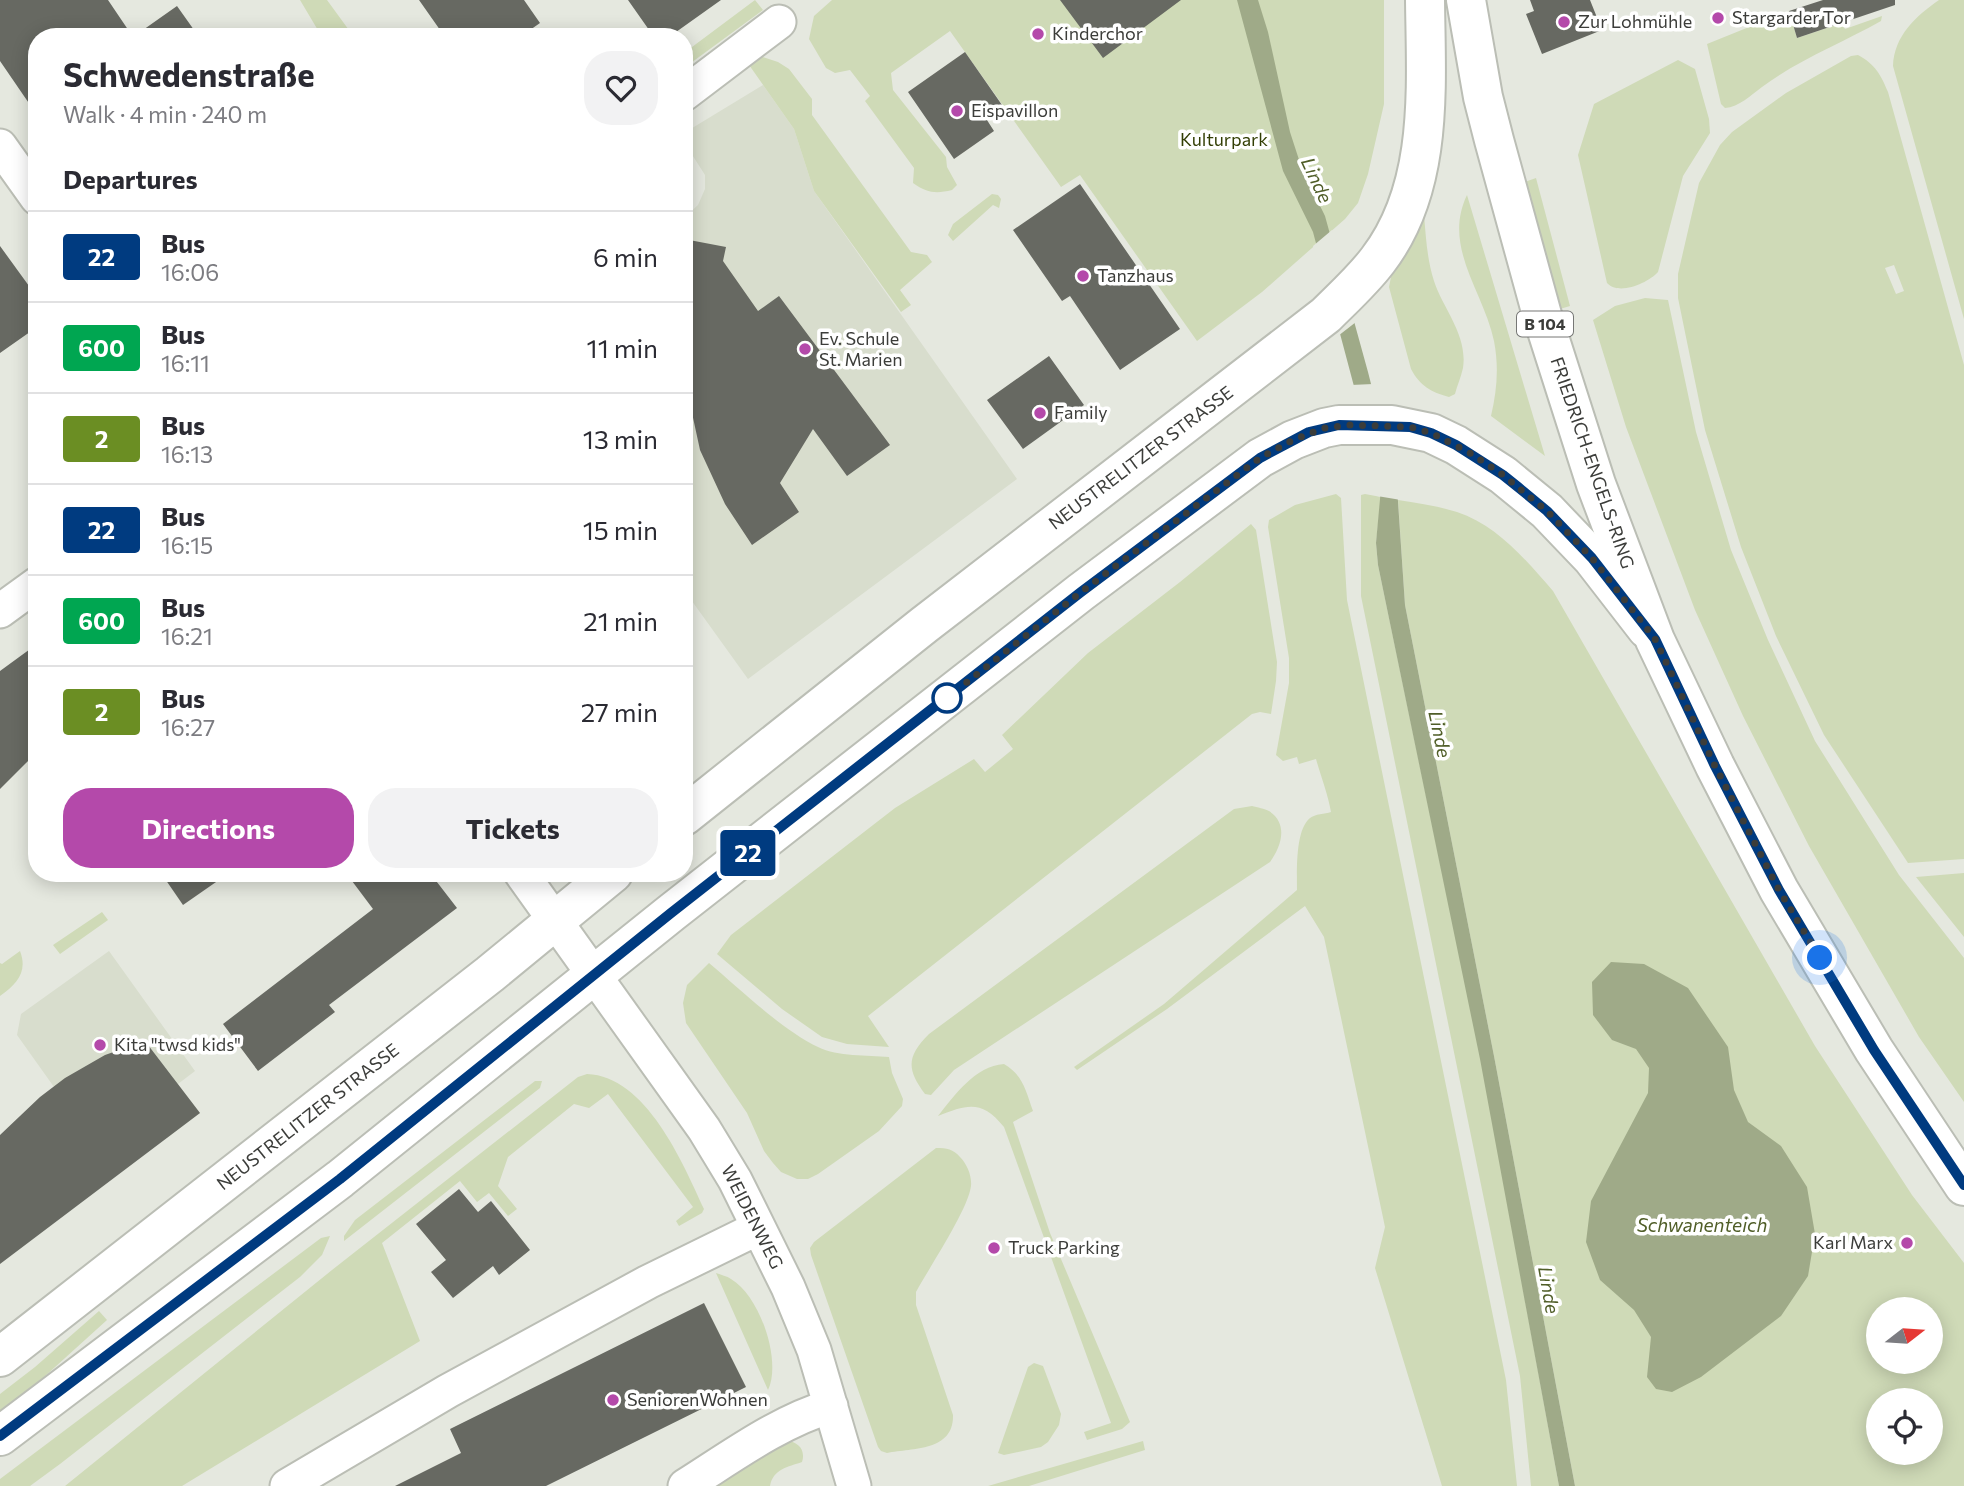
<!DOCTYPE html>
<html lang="en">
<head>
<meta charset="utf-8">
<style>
  body { margin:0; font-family:Commissioner,sans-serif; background:#f2f2f3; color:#2b2b33; height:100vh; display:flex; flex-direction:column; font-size:26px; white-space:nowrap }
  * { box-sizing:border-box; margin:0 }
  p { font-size:23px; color:#7c7c81 }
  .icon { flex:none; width:38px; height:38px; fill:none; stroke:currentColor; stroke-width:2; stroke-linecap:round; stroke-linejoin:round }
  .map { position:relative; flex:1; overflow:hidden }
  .side { position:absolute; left:28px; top:28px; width:665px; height:854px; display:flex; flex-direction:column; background:#fff; border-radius:28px; box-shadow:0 4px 18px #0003 }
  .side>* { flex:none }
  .badge { padding:0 14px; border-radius:5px; font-size:24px; line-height:46px }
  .needle { width:46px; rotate:73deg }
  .controls { position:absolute; left:1866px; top:1297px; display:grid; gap:14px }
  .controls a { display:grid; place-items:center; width:77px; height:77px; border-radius:50%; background:#fff; box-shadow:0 4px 18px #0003; font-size:35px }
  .you { position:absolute; width:35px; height:35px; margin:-18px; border:5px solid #fff; border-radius:50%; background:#1a73e8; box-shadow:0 0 0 10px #1a73e833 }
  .map>.badge { position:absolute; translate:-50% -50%; box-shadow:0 0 0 4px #fff }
  h2 { padding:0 35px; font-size:26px; line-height:63px }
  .round { display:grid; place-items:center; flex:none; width:74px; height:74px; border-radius:28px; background:#f2f2f3 }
  .headline { display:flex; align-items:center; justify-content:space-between; height:119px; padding:0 35px }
  h1 { font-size:33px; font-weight:700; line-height:52px }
  .action { display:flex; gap:14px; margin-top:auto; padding:14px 35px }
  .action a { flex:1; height:80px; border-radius:28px; background:#b449aa; color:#fff; font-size:28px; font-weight:700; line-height:80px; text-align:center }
  .action a+a { background:#f2f2f3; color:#2b2b33 }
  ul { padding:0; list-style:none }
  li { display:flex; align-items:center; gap:21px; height:91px; padding:0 35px; border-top:2px solid #e1e1e2 }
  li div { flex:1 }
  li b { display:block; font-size:26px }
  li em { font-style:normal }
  li .badge { min-width:77px; font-weight:700; text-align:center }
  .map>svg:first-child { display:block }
</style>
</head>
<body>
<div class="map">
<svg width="1964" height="1486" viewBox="0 0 1964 1486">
  <rect width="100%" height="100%" fill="#e5e8df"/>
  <!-- built -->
  <path fill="#d8ddcd" d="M763 85 794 129 814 191 1017 479 748 679 684 590V218L698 205 705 189V175L684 142V133Z
    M109 951 195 1071 178 1084 200 1113 167 1138 54 1087 17 1035 21 1014Z"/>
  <!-- green -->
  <path fill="#cfdab7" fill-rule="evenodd" d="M300 0H327L354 37H322Z
    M755 0 763 10 684 68V53Z
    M832 0H1384V104L1368 174 1358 203 1345 219 1262 292 1197 341 1080 175 1061 187 950 31 891 73 893 90 946 157 947 167 957 185 952 190C936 194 927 193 913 183L914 168 865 101 870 96 850 70 835 73 826 68 809 39 814 16Z
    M1939 0H1964V319L1893 66C1894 36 1916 16 1939 0Z
    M1789 11 1797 38 1842 23 1845 29 1882 16 1881 21C1842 43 1798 60 1762 87 1751 95 1739 107 1725 108L1721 104 1707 44Z
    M757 55 778 62 789 69 812 99V115L911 252 927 255 932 262 900 290 911 305 901 312 814 191 794 129 747 62Z
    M1858 55C1875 64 1881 75 1888 92L1964 365V859L1908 863 1824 735 1776 636 1741 547 1705 430 1678 298V274L1699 183 1720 145 1732 132 1786 93 1851 56ZM1894 265 1904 291 1896 294 1885 268Z
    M1678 60 1695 69 1709 119 1710 133 1683 176 1658 272C1648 283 1619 296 1607 283L1578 155 1594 104Z
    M1536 178 1570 306 1560 309 1522 183Z
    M992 194 998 195 1001 199 999 208 993 205 953 241 948 235 953 224Z
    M1467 195 1545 456 1491 416C1497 390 1499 367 1494 341 1484 292 1442 247 1467 195Z
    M1424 215C1426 238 1427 259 1434 281 1443 309 1468 335 1463 368 1461 377 1457 386 1455 394L1449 397C1431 392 1420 386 1411 369L1389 287 1391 277 1407 252Z
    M1645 298 1668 300 1696 432 1731 550 1768 640 1815 741 1899 875 1964 958V1102L1919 1037 1809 846 1743 716 1695 610 1626 427 1593 320 1615 306Z
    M1336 494 1341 498 1347 600 1506 1380 1517 1486H1442L1375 1268 1385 1227 1324 937 1305 906 1167 1009 1077 1070 1074 1067 1164 1004 1297 890C1297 872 1295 830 1310 818 1315 814 1325 814 1331 812 1328 794 1321 777 1316 759L1299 764 1297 757 1283 761 1276 755 1289 683V658L1268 527 1269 520 1295 505Z
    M1365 494 1381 497 1376 543 1378 565 1481 1059 1559 1486H1531L1520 1376 1361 596V495Z
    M1398 500C1417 503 1438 506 1457 512 1497 525 1526 560 1553 591L1815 1046 1912 1195 1964 1263V1486H1575L1494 1056 1405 605ZM1878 1309H1930V1362H1878ZM1878 1400H1930V1452H1878Z
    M1251 524 1256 530 1277 662 1276 681 1271 714 1260 712 1252 714 868 1016 889 1047 847 1044 822 1037 782 1009 717 954 731 935 895 808 974 759 985 772 1013 749 1002 735 1088 653 1180 582Z
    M1252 806C1257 807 1265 809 1269 811 1289 824 1281 847 1270 862L954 1070 931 1095 925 1094C906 1069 907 1056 929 1034L1234 809Z
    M1964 873V937L1916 877Z
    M102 912 108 920 60 954 53 945Z
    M20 951C28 972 17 984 0 996V963L2 964Z
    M709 963C740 989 782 1030 818 1047 838 1057 867 1055 889 1057L892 1073 903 1099 902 1106 879 1131 818 1174 808 1179H797L781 1172 773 1163 764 1151 747 1113 686 1023 683 1003 687 985Z
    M1004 1064C1023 1075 1026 1091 1033 1111L1013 1122 1050 1233 1130 1422 1122 1429 1087 1440 1084 1432 1111 1423 1004 1127C982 1100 968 1104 938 1116 955 1095 975 1066 1004 1064Z
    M587 1074C646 1076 683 1163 704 1209L702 1213 679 1226 676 1221 693 1207 608 1094 589 1108 574 1104 508 1157 498 1186 517 1209 508 1216 489 1193 477 1202 460 1181 382 1243 420 1341 182 1486H65L332 1270 578 1077Z
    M535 1081H542L540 1088 344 1241V1236L355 1220Z
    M936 1148C947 1148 953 1149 960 1157 967 1164 972 1176 971 1186 968 1210 929 1268 916 1292V1305L953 1415C954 1451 914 1448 887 1453L881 1451 878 1447 811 1255 810 1248 814 1242Z
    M330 1236 322 1255 300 1277 60 1464 30 1486H0V1479L321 1238Z
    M716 1273C721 1275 727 1276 731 1279 760 1296 782 1361 768 1390Z
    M99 1311 107 1320 44 1377 0 1411V1394L35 1367Z
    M1034 1363 1043 1366 1061 1414 1059 1425 1048 1442 1041 1447 1004 1455 998 1453 1028 1367Z
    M786 1441C798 1441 806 1450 802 1462 788 1467 773 1469 770 1486H714Z
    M1143 1441 1145 1450 1029 1486H988Z"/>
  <!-- water -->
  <path fill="#9faa88" d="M1237 0H1258L1268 32 1290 132 1302 169 1325 216 1368 372 1397 487 1405 605 1494 1056 1575 1486H1559L1480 1059 1378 565 1376 543 1381 488 1313 232 1283 171Z
    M1611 962 1644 964 1688 988 1728 1047 1734 1090 1748 1122 1781 1146 1807 1187 1815 1234 1808 1276 1781 1316 1701 1377 1672 1392 1656 1389 1647 1377 1651 1337 1634 1310 1600 1280 1586 1242 1591 1201 1648 1093 1649 1068 1636 1049 1612 1040 1593 1015 1592 982Z"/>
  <!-- pier -->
  <path fill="#e5e8df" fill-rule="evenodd" d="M1332 230 1372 371 1400 486 1401 500 1377 496 1378 488 1313 246ZM1356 322 1373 384 1351 385 1338 336Z"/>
  <!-- building -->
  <path fill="#676962" d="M0 0H108L133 37H37V115L0 61Z
    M419 0H524L540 23 520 37H445Z
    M628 0H721L669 37H654Z
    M1060 0H1181L1103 58Z
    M1530 0H1590L1602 30 1542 54 1526 14 1534 11Z
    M1823 0H1895V5L1797 38 1789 11Z
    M177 6 199 37H133Z
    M965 52 1002 105 985 117 994 131 954 159 908 92Z
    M1080 184 1180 329 1120 370 1070 296 1062 301 1013 230Z
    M684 239 726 247 723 261 758 311 779 296 890 445 847 476 813 429 780 483 799 512 752 545 725 504 700 450 684 376Z
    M0 246 37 297V327L0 353Z
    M1049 356 1084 405 1023 449 987 400Z
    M37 644V752L0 789V671Z
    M161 873H229L183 905Z
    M346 873H430L457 908 329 1005 335 1012 258 1071 223 1024 373 909Z
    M145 1041 200 1113 0 1264V1135L40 1097 65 1078 105 1055Z
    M459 1189 478 1212 491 1201 530 1250 499 1275 493 1266 453 1298 431 1272 446 1260 416 1224Z
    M704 1303 746 1387 546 1486H395L461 1453 450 1429Z"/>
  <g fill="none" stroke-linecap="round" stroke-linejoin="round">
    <!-- street casing -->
    <g stroke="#bbbeb5" stroke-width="37">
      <path id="street" d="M684 94 779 22
        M0 146 37 198
        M0 611 37 584
        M521 873 704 1129 735 1180 788 1287 814 1350 854 1486
        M287 1486 448 1391 648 1282 758 1228
        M685 1486C731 1457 778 1422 831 1406"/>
    </g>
    <!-- secondary casing -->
    <g stroke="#bbbeb5" stroke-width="42">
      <path id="secondary" d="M684 816 924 625 1326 315C1344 297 1363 280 1378 260 1434 187 1426 88 1425 0
        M0 1357 490 974 613 873
        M0 1436 340 1179 671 913 1081 592 1260 458 1293 440 1324 428 1339 425H1392L1431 433 1456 445 1503 475 1547 511 1592 558 1647 629"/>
    </g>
    <!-- primary casing -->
    <g stroke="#bbbeb5" stroke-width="42">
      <path id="primary" d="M1466 0 1483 97 1494 140 1542 315 1596 484 1655 640 1715 766 1779 890 1874 1050 1964 1186"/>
    </g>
    <!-- street -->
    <use href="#street" stroke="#fff" stroke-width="33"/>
    <!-- secondary -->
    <use href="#secondary" stroke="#fff" stroke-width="38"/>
    <!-- primary -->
    <use href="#primary" stroke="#fff" stroke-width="38"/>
  </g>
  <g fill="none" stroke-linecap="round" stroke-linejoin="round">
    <!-- line casing -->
    <g stroke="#fff" stroke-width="16">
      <path id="line" d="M0 1436 340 1179 671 913 1081 592 1260 458 1309 432 1339 425 1410 427 1431 433 1456 445 1503 475 1518 487 1547 511 1592 558 1655 639 1715 766 1779 890 1874 1050 1964 1185"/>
    </g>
    <!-- line -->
    <use href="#line" stroke="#003b80" stroke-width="10"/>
    <!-- walk -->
    <path stroke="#3c3d3a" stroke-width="7" stroke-dasharray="0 12.6" d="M947 698 1081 592 1260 458 1293 440 1324 428 1350 425 1410 427 1431 433 1470 453 1503 475 1547 511 1592 558 1655 639 1715 766 1779 890 1820 958"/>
  </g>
  <!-- markers -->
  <g fill="#b449aa" stroke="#fff" stroke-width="2.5">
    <circle cx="1718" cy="18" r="7"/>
    <circle cx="1564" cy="22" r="7"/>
    <circle cx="1038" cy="34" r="7"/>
    <circle cx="957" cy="111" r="7"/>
    <circle cx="1083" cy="276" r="7"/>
    <circle cx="805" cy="349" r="7"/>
    <circle cx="1040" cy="413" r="7"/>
    <circle cx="100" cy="1045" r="7"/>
    <circle cx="1907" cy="1243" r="7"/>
    <circle cx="994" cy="1248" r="7"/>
    <circle cx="613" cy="1400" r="7"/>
  </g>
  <circle fill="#fff" stroke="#003b80" stroke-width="3.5" cx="947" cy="698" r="14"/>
  <g text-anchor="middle" stroke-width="7" stroke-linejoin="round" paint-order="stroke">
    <!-- shield labels -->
    <rect fill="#fff" stroke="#767775" stroke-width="2" x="1517" y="311.5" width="56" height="25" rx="5"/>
    <g font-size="16" font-weight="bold" fill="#3c3d3a">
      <text x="1545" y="330">B 104</text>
    </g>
    <!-- poi labels -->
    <g font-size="18" fill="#3c3d3a" stroke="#fff" text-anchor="start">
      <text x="1732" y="24">Stargarder Tor</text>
      <text x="1578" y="28">Zur Lohmühle</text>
      <text x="1052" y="40">Kinderchor</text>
      <text x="971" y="117">Eispavillon</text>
      <text x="1097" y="282">Tanzhaus</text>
      <text x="819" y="345">Ev. Schule<tspan x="819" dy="21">St. Marien</tspan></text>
      <text x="1054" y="419">Family</text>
      <text x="114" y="1051">Kita "twsd kids"</text>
      <text x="1893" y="1249" text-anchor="end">Karl Marx</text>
      <text x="1008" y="1254">Truck Parking</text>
      <text x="627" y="1406">SeniorenWohnen</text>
    </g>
    <!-- park labels -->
    <g font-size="18" fill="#323e04" stroke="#fff">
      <text x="1224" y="146">Kulturpark</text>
    </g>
    <!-- street labels -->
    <g font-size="18" fill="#3c3d3a" stroke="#fff">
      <text transform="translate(1141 458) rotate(-37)" y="6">NEUSTRELITZER STRASSE</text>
      <text transform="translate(1592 463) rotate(71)" y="6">FRIEDRICH-ENGELS-RING</text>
      <text transform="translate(308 1117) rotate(-38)" y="6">NEUSTRELITZER STRASSE</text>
      <text transform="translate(752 1217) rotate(63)" y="6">WEIDENWEG</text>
    </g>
    <!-- water labels -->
    <g font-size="19" font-style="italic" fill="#505e28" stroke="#fff">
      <text transform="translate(1317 180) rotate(65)" y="7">Linde</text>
      <text transform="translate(1440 734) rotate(78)" y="7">Linde</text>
      <text x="1702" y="1232">Schwanenteich</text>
      <text transform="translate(1549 1290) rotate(80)" y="7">Linde</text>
    </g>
  </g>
</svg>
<div class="controls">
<a><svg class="needle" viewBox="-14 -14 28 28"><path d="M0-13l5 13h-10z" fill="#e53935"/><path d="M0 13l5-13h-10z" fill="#7c7c81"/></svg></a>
<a><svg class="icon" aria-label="locate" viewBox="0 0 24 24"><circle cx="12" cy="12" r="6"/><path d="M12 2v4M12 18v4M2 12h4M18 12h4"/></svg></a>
</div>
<div class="you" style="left:1820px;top:958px"></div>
<b class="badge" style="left:748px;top:853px;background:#003b80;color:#fff">22</b>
<section class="side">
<div class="headline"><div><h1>Schwedenstraße</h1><p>Walk · 4 min · 240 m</p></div><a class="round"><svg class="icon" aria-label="heart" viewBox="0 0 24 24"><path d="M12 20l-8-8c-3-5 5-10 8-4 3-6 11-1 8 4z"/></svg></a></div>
<h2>Departures</h2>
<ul>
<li><span class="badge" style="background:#003b80;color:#fff">22</span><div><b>Bus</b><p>16:06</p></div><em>6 min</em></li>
<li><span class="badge" style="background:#00a651;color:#fff">600</span><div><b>Bus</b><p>16:11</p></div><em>11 min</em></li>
<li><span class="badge" style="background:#6b8e23;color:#fff">2</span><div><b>Bus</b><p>16:13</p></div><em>13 min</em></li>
<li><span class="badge" style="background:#003b80;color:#fff">22</span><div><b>Bus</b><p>16:15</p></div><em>15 min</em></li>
<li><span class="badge" style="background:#00a651;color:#fff">600</span><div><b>Bus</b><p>16:21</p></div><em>21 min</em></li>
<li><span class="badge" style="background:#6b8e23;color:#fff">2</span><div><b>Bus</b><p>16:27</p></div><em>27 min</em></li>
</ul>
<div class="action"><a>Directions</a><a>Tickets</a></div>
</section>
</div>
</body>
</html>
